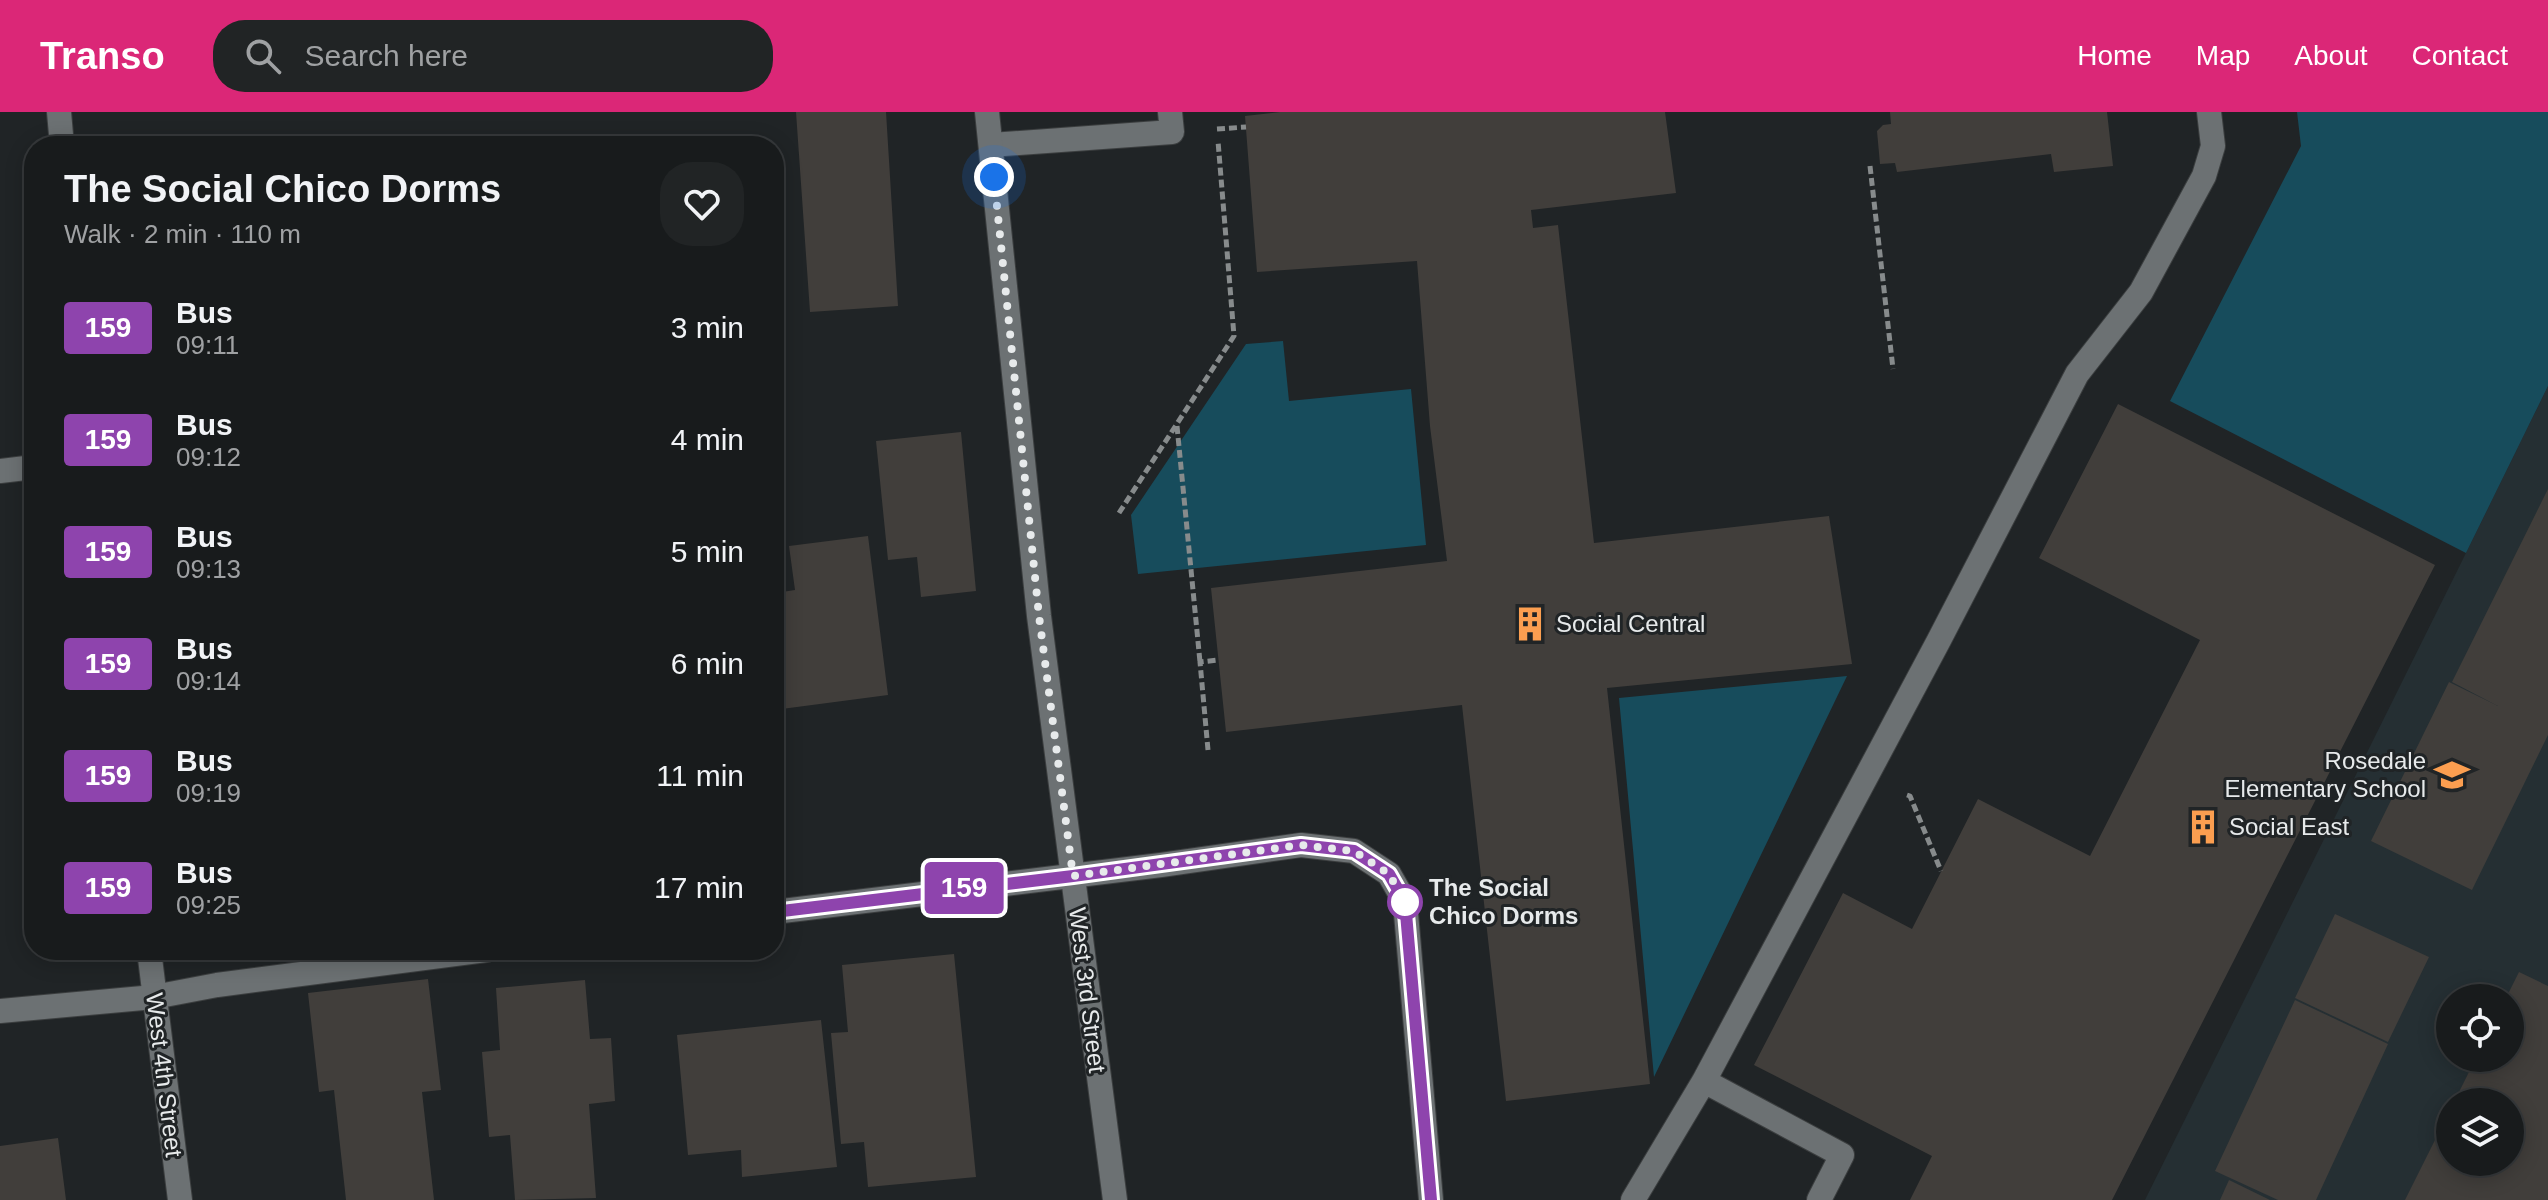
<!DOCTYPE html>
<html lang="en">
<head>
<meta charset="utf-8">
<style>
  body { margin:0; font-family:Arial,sans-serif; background:#212425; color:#f1f3f6; height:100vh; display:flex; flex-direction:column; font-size:30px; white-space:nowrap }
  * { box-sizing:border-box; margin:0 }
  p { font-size:26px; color:#9fa1a3 }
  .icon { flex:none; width:44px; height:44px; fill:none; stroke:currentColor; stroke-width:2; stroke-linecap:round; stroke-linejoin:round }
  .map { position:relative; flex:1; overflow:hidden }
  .drawer { position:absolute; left:24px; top:24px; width:760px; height:824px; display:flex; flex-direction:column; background:#181b1c; border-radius:32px; box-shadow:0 4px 20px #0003,0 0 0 2px #36393b }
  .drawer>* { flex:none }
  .badge { padding:0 16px; border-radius:6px; font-size:28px; line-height:52px }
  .controls { position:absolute; left:2436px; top:872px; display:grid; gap:16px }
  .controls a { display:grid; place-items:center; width:88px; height:88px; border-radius:50%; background:#181b1c; box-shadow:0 4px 20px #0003,0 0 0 2px #36393b; font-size:40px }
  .you { position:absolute; width:40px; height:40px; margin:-20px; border:6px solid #fff; border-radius:50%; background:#1a73e8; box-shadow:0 0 0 12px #1a73e833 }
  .map>.badge { position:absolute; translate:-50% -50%; box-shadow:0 0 0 4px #fff }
  .round { display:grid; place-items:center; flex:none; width:84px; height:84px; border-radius:32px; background:#212425 }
  .head { display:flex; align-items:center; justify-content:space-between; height:136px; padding:0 40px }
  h1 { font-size:38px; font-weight:700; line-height:60px }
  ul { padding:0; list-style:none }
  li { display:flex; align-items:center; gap:24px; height:112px; padding:0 40px }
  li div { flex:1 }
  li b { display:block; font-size:30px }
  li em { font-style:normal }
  li .badge { min-width:88px; font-weight:700; text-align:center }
  header { display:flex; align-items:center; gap:48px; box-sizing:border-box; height:112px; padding:0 40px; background:#db2777; color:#fff }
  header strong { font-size:38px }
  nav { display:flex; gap:44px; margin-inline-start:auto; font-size:28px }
  .search { width:560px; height:72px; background:#212425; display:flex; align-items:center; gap:20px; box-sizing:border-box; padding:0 28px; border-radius:32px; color:#9fa1a3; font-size:30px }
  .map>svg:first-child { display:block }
</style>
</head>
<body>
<header>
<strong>Transo</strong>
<div class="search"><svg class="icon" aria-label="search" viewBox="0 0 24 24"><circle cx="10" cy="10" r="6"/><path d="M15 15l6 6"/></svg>Search here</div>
<nav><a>Home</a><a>Map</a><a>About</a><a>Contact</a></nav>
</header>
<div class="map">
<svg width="2548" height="1088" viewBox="0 0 2548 1088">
  <rect width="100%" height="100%" fill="#202426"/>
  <!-- built -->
  <path fill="#252f33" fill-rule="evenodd" d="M2548 274V1088H2145L2466 441ZM2450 886H2510V946H2450ZM2450 990H2510V1050H2450Z"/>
  <!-- green -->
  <path fill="#174c5c" d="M2297 0H2548V274L2466 441 2170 289 2301 34Z
    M1283 229 1289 289 1411 277 1426 433 1138 462 1131 403 1246 232Z
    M1847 564 1654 965 1619 586Z"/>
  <!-- building -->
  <path fill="#413e3b" d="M796 0H886L898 194 810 200Z
    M1280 0H1665L1676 81 1531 98 1533 116 1558 113 1594 431 1829 404 1852 552 1607 576 1650 972 1506 989 1462 593 1226 620 1211 476 1447 449 1430 314 1417 149 1257 160 1245 4Z
    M1890 0H2107L2113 54 2054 60 2051 42 1897 60 1895 51 1880 52 1877 19 1883 13 1891 12Z
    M323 23 324 34H254V32Z
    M2118 292 2435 453 2112 1088H1910L1932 1044 1754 953 1843 781 1912 817 1978 687 2090 744 2200 528 2039 446Z
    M961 320 976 479 921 485 917 445 888 448 876 329Z
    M2548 377V623L2472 778 2371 729 2449 570 2498 594 2452 570Z
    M868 424 888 583 774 598V439H777L782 480 795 478 789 434Z
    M2335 802 2429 845 2388 930 2295 886Z
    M954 842 976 1065 868 1075 864 1030 841 1032 831 921 848 920 842 853Z
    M2519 860 2548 874V1088H2405L2450 998V1050H2510V990H2454L2476 946H2510V886H2506Z
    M428 867 441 978 422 980 434 1088H346L334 978 319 980 308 881Z
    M585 868 590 927 611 926 615 989 589 992 596 1086 515 1088 510 1023 489 1025 482 940 500 938 496 876Z
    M2295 888 2388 932 2316 1088H2278L2215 1059Z
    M821 908 837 1055 742 1065 741 1038 688 1043 677 923Z
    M58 1026 66 1088H0V1034Z
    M2229 1068 2270 1088H2220Z"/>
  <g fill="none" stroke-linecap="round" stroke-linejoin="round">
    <!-- lane casing -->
    <g stroke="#3b3e3f" stroke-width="26">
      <path id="lane" d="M991 33 1172 20 1170 0
        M774 800 1161 753 1301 733 1354 739 1389 762 1405 790 1431 1088
        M0 899 154 885 217 873 486 838
        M1704 969 1842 1043 1819 1088
        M1633 1088 1704 969 1938 530 2077 262 2141 180 2204 64 2213 34 2209 0"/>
    </g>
    <!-- street casing -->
    <g stroke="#3b3e3f" stroke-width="26">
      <path id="street" d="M59 0 62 34
        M987 0 1039 504 1115 1088
        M0 359 34 355
        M149 838 180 1088"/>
    </g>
    <!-- path -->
    <path stroke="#878b8c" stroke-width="5" stroke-dasharray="8 4" stroke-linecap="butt" d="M1217 17 1246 15
      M1870 54 1893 257
      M1177 314 1200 550
      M1119 401 1234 224 1218 29
      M1208 638 1200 550 1218 548
      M1907 683 1910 684 1941 759"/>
    <!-- lane -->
    <use href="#lane" stroke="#6c7173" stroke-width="24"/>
    <!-- street -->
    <use href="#street" stroke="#6c7173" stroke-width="24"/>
  </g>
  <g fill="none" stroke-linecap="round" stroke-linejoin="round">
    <!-- line casing -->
    <g stroke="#fff" stroke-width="18">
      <path id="line" d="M774 800 1073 764 1301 733 1354 739 1389 762 1405 790 1431 1088"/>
    </g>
    <!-- line -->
    <use href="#line" stroke="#8e44ad" stroke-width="12"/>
    <!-- walk -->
    <path stroke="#e7eaeb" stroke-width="8" stroke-dasharray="0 14.4" d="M994 65 1039 504 1073 764 1301 733 1354 739 1389 762 1405 790"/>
  </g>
  <!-- icons -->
  <defs>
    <g id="building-bare" transform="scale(2.76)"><path d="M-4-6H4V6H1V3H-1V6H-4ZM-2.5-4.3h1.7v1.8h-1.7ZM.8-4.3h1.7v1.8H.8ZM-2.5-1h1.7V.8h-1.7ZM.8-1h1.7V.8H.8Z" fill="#fb9e50" stroke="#202426" stroke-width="2.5" paint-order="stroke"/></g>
    <g id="school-bare" transform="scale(2.76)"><path d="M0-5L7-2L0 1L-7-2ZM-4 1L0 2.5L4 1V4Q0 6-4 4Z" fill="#fb9e50" stroke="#202426" stroke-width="2.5" paint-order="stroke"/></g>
  </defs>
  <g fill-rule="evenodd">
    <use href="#building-bare" x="1530" y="512"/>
    <use href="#school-bare" x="2452" y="663"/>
    <use href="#building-bare" x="2203" y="715"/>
  </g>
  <!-- markers -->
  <circle fill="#fff" stroke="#8e44ad" stroke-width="4" cx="1405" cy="790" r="16"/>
  <g text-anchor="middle" stroke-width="6" stroke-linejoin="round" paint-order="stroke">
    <!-- poi labels -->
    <g font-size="24" fill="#e7eaeb" stroke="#202426" text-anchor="start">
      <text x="1556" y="520">Social Central</text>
      <text x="2426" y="657" text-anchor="end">Rosedale<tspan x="2426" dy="28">Elementary School</tspan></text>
      <text x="2229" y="723">Social East</text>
    </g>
    <!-- stop labels -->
    <g font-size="24" font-weight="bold" fill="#e7eaeb" stroke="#202426" text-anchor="start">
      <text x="1429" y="784">The Social<tspan x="1429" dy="28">Chico Dorms</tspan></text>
    </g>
    <!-- street labels -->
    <g font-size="24" fill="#e7eaeb" stroke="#202426">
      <text transform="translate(1087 878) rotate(83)" y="8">West 3rd Street</text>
      <text transform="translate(164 963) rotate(83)" y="8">West 4th Street</text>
    </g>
  </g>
</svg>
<div class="controls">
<a><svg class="icon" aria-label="locate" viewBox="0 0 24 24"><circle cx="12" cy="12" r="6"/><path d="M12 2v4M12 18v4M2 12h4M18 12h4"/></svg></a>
<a><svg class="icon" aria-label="layers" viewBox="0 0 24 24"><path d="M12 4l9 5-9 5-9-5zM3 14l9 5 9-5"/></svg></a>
</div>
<div class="you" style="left:994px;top:65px"></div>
<b class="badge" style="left:964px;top:776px;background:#8e44ad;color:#fff">159</b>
<section class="drawer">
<div class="head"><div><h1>The Social Chico Dorms</h1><p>Walk · 2 min · 110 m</p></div><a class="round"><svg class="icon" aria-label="heart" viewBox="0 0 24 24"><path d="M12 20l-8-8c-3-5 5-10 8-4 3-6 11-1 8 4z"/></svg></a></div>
<ul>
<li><span class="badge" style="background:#8e44ad;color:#fff">159</span><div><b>Bus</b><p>09:11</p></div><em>3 min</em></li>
<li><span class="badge" style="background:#8e44ad;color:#fff">159</span><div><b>Bus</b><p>09:12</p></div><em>4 min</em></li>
<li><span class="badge" style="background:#8e44ad;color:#fff">159</span><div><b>Bus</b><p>09:13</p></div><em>5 min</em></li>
<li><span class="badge" style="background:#8e44ad;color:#fff">159</span><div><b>Bus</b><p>09:14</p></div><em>6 min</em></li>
<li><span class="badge" style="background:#8e44ad;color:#fff">159</span><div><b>Bus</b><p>09:19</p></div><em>11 min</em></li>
<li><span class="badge" style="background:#8e44ad;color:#fff">159</span><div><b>Bus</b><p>09:25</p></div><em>17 min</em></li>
</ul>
</section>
</div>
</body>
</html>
